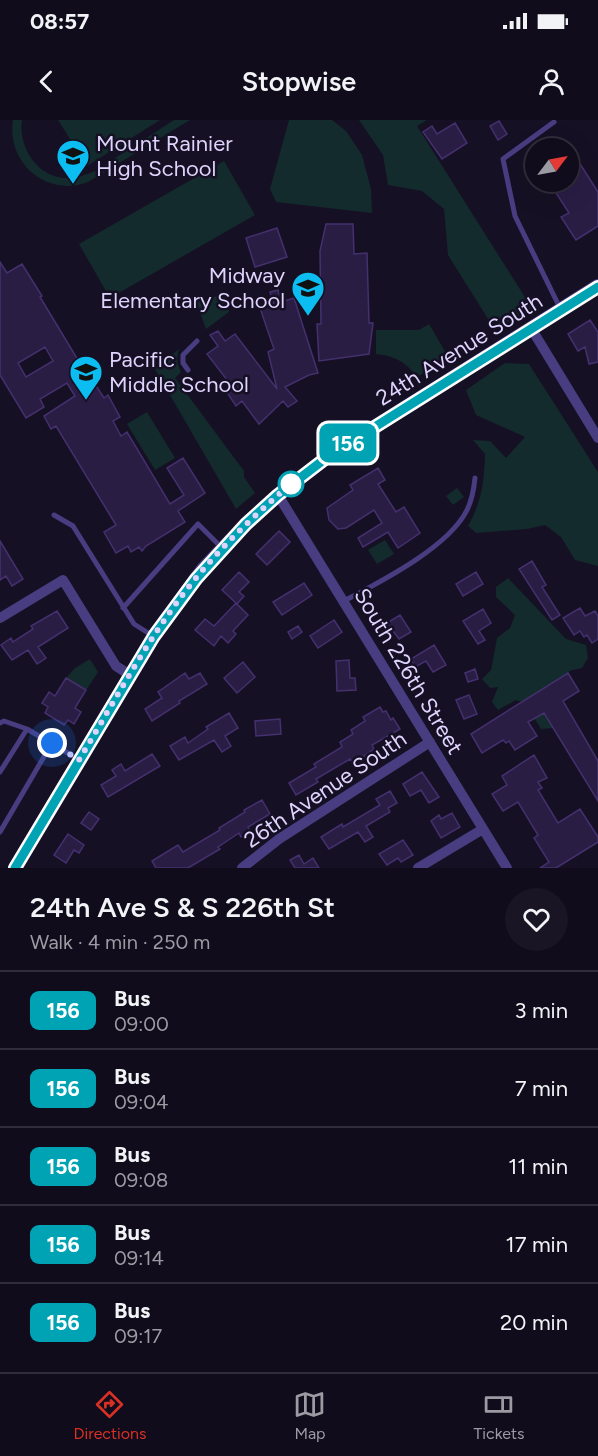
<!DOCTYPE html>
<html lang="en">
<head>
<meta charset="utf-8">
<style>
  body { margin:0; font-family:Figtree,sans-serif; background:#191524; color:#f1f3f6; height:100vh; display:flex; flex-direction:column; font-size:22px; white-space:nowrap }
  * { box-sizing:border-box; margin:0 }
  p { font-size:20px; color:#9c9ba3 }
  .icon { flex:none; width:33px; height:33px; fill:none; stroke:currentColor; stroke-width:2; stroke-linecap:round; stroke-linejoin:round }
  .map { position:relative; height:748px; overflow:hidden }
  .panel { display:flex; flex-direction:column; background:#100c1b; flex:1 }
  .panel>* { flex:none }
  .badge { padding:0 12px; border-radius:9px; font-size:21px; line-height:39px }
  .needle { width:39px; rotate:58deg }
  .buttons { position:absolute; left:525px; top:18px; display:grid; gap:12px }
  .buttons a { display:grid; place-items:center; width:54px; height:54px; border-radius:50%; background:#100c1b; box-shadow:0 6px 24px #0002,0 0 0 2px #302c3a; font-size:30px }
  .you { position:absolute; width:30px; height:30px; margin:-15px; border:4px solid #fff; border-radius:50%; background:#1a73e8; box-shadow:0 0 0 9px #1a73e833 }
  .map>.badge { position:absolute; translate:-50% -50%; box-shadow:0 0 0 3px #fff }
  .round { display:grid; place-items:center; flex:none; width:63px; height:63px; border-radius:32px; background:#191524 }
  .headline { display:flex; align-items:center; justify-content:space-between; height:102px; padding:0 30px }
  h1 { font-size:28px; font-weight:600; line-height:45px }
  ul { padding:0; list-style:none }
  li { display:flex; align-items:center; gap:18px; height:78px; padding:0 30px; border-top:2px solid #302c3a }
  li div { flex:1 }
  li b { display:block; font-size:22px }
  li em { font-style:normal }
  li .badge { min-width:66px; font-weight:700; text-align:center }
  .status { display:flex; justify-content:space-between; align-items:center; height:42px; padding:0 30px; background:#100c1b; direction:ltr }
  .status svg { height:16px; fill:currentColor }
  header { display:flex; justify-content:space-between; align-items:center; height:78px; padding:0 30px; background:#100c1b; font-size:27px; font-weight:600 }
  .tabs { display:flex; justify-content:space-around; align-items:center; height:84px; border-top:2px solid #302c3a; background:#100c1b; font-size:16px; color:#9c9ba3 }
  .tabs a { display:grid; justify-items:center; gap:3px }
  .tabs .current { color:#d93025 }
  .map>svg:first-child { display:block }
</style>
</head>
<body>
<div class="status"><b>08:57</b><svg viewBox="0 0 49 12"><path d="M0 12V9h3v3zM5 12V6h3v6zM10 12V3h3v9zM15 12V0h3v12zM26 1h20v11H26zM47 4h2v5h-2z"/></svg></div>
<header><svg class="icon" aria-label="back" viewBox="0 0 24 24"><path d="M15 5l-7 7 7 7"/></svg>Stopwise<svg class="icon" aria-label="person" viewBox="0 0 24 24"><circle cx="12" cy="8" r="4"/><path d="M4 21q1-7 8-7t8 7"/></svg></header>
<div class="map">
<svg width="598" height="748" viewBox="0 0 598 748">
  <rect width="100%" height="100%" fill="#161024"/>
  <!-- green -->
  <path fill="#132b2d" d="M13 0H22C18 26 36 56 64 58 75 59 85 55 95 51L174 0H190L88 62C47 78 6 43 13 0Z
    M58 0H160L87 46Z
    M289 0H332L346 11 362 35 371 69 372 93 276 82 270 69Z
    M359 0H427L417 6 533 190 521 197 516 196 495 210 448 135 444 89 422 71 388 65 383 35Z
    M224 41 255 95 110 178 79 124Z
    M224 174 229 192 206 209 196 182Z
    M429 204 450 240 442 245 438 244 417 257C406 242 395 236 376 234V210H419Z
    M179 229C176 238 177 244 181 252L175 258 244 351V357L255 373 236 389 155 249Z
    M505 243 529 244 598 352V446L575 440 561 417 545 405 527 409 476 413 468 406C482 381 484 362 485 334L473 320 490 321 506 338 525 317 476 295 466 270Z
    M147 292 175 338 155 350 127 304Z
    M457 368 464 377 453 385 446 376Z
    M385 420 394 434 377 444 368 430Z
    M508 458 566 519 586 525 588 538 582 548 569 551C559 569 553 587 553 608L541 609 525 583 516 580 498 590 492 582 498 567 490 568 482 559 491 550 497 518 510 508 515 495 496 477V467Z
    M90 539 98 552 85 572 65 559 75 548Z"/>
  <!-- building -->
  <path fill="#291d44" stroke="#44306e" stroke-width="1.5" fill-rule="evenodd" d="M499 1 507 14 498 20 490 6Z
    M455 3 467 23 442 39 423 12 432 6 437 14Z
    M568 25 598 72V106L576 120 561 97 569 93 549 62H568Z
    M326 104H353L354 134 367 133 369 203H373L369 234 319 241 317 204H321L320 131Z
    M277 108 287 137 255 147 246 118Z
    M0 142 7 153 22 144 42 176 40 177 93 265 95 264 104 278 108 275 120 297 113 301 121 316 127 312 170 384 184 375 167 348 183 338 205 373 178 391 185 402 146 426 142 431 139 427 131 432 128 426 116 433 104 412 116 405 56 306 51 309 44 296 75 276 67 263 40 279 44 287 26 298 0 255ZM45 227 53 241 26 257 18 243Z
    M278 170 282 182 294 178 318 253 309 255 285 267 297 281 288 287 283 281 259 304 242 281 236 286 228 274 234 269 207 234 218 226 210 215 218 211 225 221 235 214 277 269 268 232 274 229 260 188 274 185 270 172Z
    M590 200 598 212V242L589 244 585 227 578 231 568 214Z
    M378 348 385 360 378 364 396 392 404 387 420 413 398 428 388 412 363 427 358 418 382 403 374 390 346 408 338 409 329 400 327 388 353 370 350 365Z
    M279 411 290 422 267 445 256 434Z
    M0 421 23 459 12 466 6 456 0 460Z
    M532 441 546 465 542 467 560 495 552 500 519 449Z
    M239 452 249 462 239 472 244 476 237 484 222 470Z
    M476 452 483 464 463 476 456 464Z
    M304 463 312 475 282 495 273 482Z
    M236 483 248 495 233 511 236 514 228 523 221 516 214 526 195 510 205 499 214 506Z
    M580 488 585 496 595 491 598 496V519L592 523 587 515 584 517 580 511 574 515 563 498Z
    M483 489 491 503 479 511 485 520 478 524 463 501Z
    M57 491 68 508 38 527 46 538 37 544 28 530 12 540 1 525 11 518 13 522 33 509 31 506Z
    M400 495 411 512 399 519 387 503Z
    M334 500 342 512 318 528 310 516Z
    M298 506 302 512 292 519 288 512Z
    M434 525 446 545 433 552 426 541 415 547 411 539Z
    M349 540 350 558H355L356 570 337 571 336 541Z
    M243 542 255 557 237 573 224 558Z
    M475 549 478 559 468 562 465 553Z
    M185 553 189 559 200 553 207 564 179 581 180 583 152 601 145 589 162 578 158 572Z
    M568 553 579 571 563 581 598 641V681L544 593 528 602 537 616 515 630 509 621 506 623 503 620 482 633 471 614Z
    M66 558 86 570 75 588 81 592 74 604 68 600 64 605 45 593 48 587 42 583 49 572 55 576Z
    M469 575 477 594 464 599 456 580Z
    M380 587 383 592 386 591 391 600 393 598 400 609 372 625 374 629 361 638 353 643 350 639 316 659 318 662 296 675 289 663 316 647 314 644 342 627 340 622 353 614 351 610 365 601 363 597Z
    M229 593 238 608 225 616 231 626 222 632 214 620 179 640 170 626 185 617 188 623 208 609 206 607Z
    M280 599 281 614 256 616 255 601Z
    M152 634 160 646 108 677 101 665 116 656 112 650 121 644 125 651Z
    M534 635 547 658 538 662 542 668 538 670 558 703 580 689 598 717V722L556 748H540L549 742 534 718 538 715 518 682 503 691 492 674 507 665 502 656Z
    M422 652 439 677 429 683 421 670 410 676 403 664Z
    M390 671 397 683 388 688 390 692 366 706 373 717 365 722 358 712 329 729 321 717 342 704 343 707 380 685 376 679Z
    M262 680 270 694 248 707 250 711 241 717 239 713 218 727 220 729 188 748H156L152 741 178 725 183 732 220 710 219 708 245 692 244 690Z
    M89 692 99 699 91 710 81 703Z
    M452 693 460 707 441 718 431 701 439 695 441 699Z
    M68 714 84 725 79 733 74 730 66 743 54 735Z
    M403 720 413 735 401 742 398 738 387 745 379 734Z
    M299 735 304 744 313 738 319 748H295L290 740Z"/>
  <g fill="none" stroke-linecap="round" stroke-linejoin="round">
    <!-- service -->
    <path stroke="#483d80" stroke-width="5" d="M554 2 503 39 515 96 560 188
      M188 250 183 243V235L197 221
      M54 395 73 406 134 504 153 516
      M344 481C380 462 449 427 467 390 472 380 474 368 475 358
      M123 488 198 404 221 427
      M0 603 4 601 27 609 0 652
      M27 609 78 639
      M0 712 52 623"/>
    <!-- minor -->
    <path stroke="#483d80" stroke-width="10" d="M531 208 598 318
      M278 375 507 748
      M0 498 63 460 116 546 130 555
      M242 748 279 719 430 622
      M418 748 483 709"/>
    <!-- tertiary -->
    <path stroke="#483d80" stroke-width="14" d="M15 748 154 516 204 448 246 404 278 375 330 335 598 166"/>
  </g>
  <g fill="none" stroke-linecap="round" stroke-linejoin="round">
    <!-- line casing -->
    <g stroke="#fff" stroke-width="14">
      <path id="line" d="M15 748 154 516 196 459 246 404 278 375 330 335 598 167"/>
    </g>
    <!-- line -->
    <use href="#line" stroke="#00a3b4" stroke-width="9"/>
    <!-- walk -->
    <path stroke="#ded4fd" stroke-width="6" stroke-dasharray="0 10.8" d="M52 623 79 640C114 582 146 522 187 469 218 430 253 396 291 364"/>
  </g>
  <!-- icons -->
  <defs>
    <g id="school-pin" transform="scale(1.725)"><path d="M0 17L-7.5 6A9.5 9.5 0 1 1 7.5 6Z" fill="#0cbdf1" stroke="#161024"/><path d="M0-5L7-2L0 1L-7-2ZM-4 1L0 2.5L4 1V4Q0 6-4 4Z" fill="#111"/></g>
  </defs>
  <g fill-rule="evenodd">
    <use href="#school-pin" x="73" y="36"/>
    <use href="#school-pin" x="308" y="168"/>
    <use href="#school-pin" x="86" y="252"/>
  </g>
  <!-- markers -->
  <circle fill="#fff" stroke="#00a3b4" stroke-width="3" cx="291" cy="364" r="12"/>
  <g text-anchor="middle" stroke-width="5" stroke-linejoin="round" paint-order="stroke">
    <!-- poi labels -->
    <g font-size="22" fill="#ded4fd" stroke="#161024" text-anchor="start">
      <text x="96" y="31">Mount Rainier<tspan x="96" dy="25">High School</tspan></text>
      <text x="285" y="163" text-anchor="end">Midway<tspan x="285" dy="25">Elementary School</tspan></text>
      <text x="109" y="247">Pacific<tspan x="109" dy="25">Middle School</tspan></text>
    </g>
    <!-- street labels -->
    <g font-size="22" fill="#ded4fd" stroke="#161024">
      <text transform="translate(459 229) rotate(-32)" y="8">24th Avenue South</text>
      <text transform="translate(409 551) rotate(59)" y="8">South 226th Street</text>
      <text transform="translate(325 669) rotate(-34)" y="8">26th Avenue South</text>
    </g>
  </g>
</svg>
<div class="buttons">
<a><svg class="needle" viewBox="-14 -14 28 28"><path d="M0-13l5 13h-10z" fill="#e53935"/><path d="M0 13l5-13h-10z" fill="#9c9ba3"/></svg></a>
</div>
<div class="you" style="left:52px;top:623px"></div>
<b class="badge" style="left:348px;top:323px;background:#00a3b4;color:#fff">156</b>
</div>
<section class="panel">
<div class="headline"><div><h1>24th Ave S &amp; S 226th St</h1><p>Walk · 4 min · 250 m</p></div><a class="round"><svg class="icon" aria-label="heart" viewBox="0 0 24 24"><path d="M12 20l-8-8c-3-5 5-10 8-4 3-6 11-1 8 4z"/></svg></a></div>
<ul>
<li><span class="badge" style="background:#00a3b4;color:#fff">156</span><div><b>Bus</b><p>09:00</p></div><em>3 min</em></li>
<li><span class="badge" style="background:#00a3b4;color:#fff">156</span><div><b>Bus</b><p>09:04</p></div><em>7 min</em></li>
<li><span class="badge" style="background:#00a3b4;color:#fff">156</span><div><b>Bus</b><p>09:08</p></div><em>11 min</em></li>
<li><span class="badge" style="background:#00a3b4;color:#fff">156</span><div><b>Bus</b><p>09:14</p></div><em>17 min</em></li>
<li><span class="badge" style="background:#00a3b4;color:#fff">156</span><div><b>Bus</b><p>09:17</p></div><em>20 min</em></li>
</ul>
</section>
<nav class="tabs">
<a class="current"><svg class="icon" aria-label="directions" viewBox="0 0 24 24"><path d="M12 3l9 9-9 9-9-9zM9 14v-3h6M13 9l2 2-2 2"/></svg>Directions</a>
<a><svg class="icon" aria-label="map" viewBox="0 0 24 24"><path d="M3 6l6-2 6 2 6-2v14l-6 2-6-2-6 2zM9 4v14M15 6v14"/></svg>Map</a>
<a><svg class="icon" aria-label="tickets" viewBox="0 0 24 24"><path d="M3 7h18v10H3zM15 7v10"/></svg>Tickets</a>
</nav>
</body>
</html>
